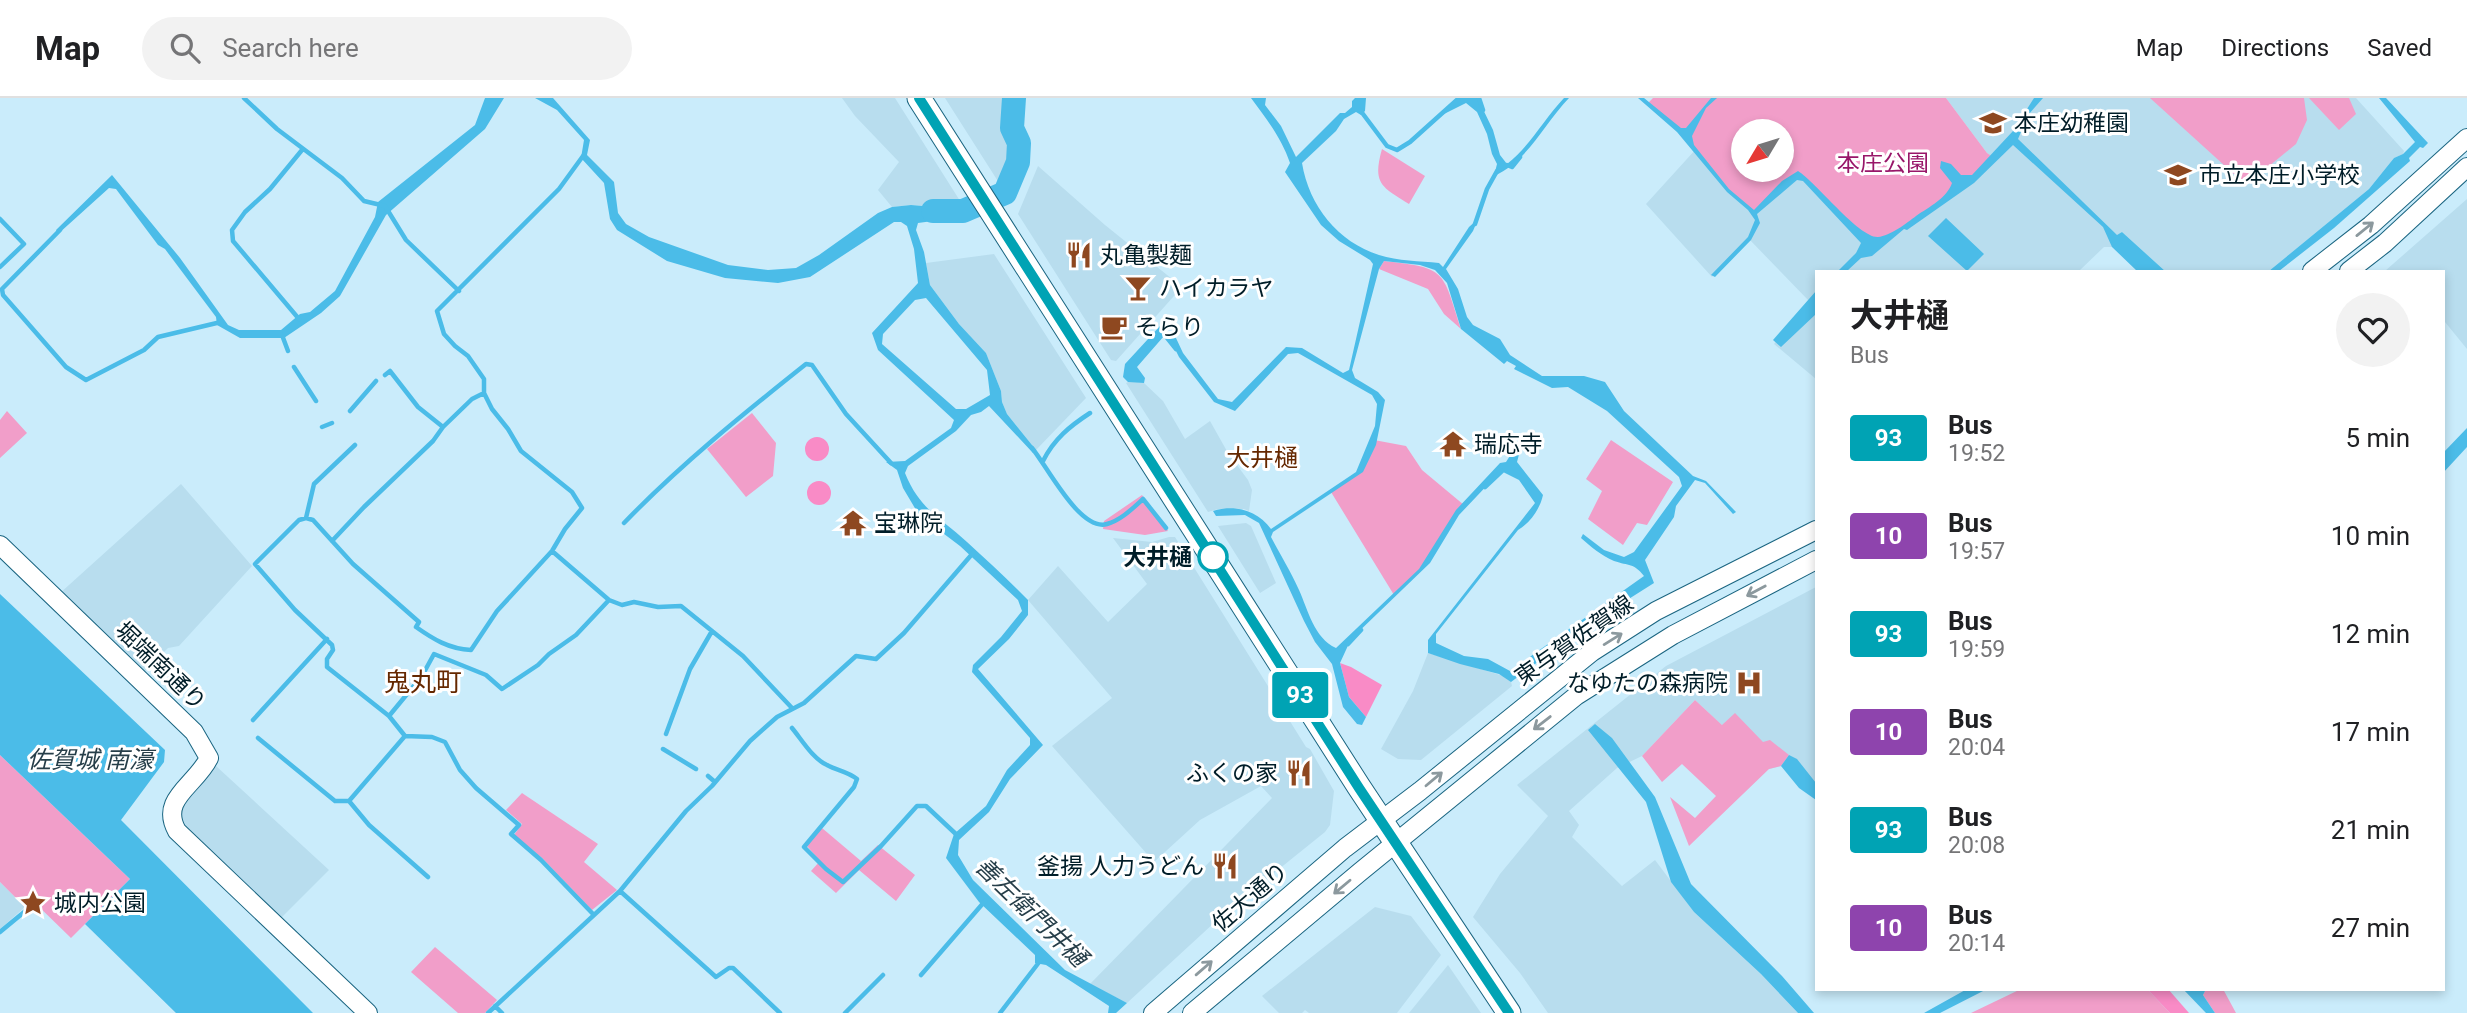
<!DOCTYPE html>
<html lang="en">
<head>
<meta charset="utf-8">
<style>
  body { margin:0; font-family:Roboto,"Noto Sans JP",sans-serif; background:#f2f2f2; color:#202124; height:100vh; display:flex; flex-direction:column; font-size:26px; white-space:nowrap }
  * { box-sizing:border-box; margin:0 }
  p { font-size:23px; color:#757577 }
  .icon { flex:none; width:38px; height:38px; fill:none; stroke:currentColor; stroke-width:2; stroke-linecap:round; stroke-linejoin:round }
  .map { position:relative; flex:1; overflow:hidden }
  .side { position:absolute; left:1815px; top:172px; width:630px; height:721px; display:flex; flex-direction:column; background:#fff; border-radius:0px; box-shadow:0 4px 10px #0003 }
  .side>* { flex:none }
  .badge { padding:0 14px; border-radius:5px; font-size:24px; line-height:46px }
  .needle { width:46px; rotate:232deg }
  .fabs { position:absolute; left:1731px; top:21px; display:grid; gap:14px }
  .fabs a { display:grid; place-items:center; width:63px; height:63px; border-radius:50%; background:#fff; box-shadow:0 4px 10px #0003; font-size:35px }
  .map>.badge { position:absolute; translate:-50% -50%; box-shadow:0 0 0 4px #fff }
  .round { display:grid; place-items:center; flex:none; width:74px; height:74px; border-radius:37px; background:#f2f2f2 }
  .headline { display:flex; align-items:center; justify-content:space-between; height:119px; padding:0 35px }
  h1 { font-size:33px; font-weight:700; line-height:52px }
  ul { padding:0; list-style:none }
  li { display:flex; align-items:center; gap:21px; height:98px; padding:0 35px }
  li div { flex:1 }
  li b { display:block; font-size:26px }
  li em { font-style:normal }
  li .badge { min-width:77px; font-weight:700; text-align:center }
  header { display:flex; align-items:center; gap:42px; box-sizing:border-box; height:98px; padding:0 35px; background:#fff; border-bottom:2px solid #e0e0e0 }
  header strong { font-size:33px }
  nav { display:flex; gap:38px; margin-inline-start:auto; font-size:24px }
  .search { width:490px; height:63px; background:#f2f2f2; display:flex; align-items:center; gap:18px; box-sizing:border-box; padding:0 24px; border-radius:38px; color:#757577; font-size:26px }
  .map>svg:first-child { display:block }
</style>
</head>
<body>
<header>
<strong>Map</strong>
<div class="search"><svg class="icon" aria-label="search" viewBox="0 0 24 24"><circle cx="10" cy="10" r="6"/><path d="M15 15l6 6"/></svg>Search here</div>
<nav><a>Map</a><a>Directions</a><a>Saved</a></nav>
</header>
<div class="map">
<svg width="2467" height="915" viewBox="0 0 2467 915">
  <rect width="100%" height="100%" fill="#caecfb"/>
  <!-- built -->
  <path fill="#b8ddee" d="M842 0H895L962 106 934 109 911 107 892 109 878 92 899 64 855 18Z
    M945 0H1006L1005 26 1014 56 1007 79 1001 88Z
    M1946 0H2356L2404 53 2403 56 2394 60 2369 91 2269 173H2165L2122 134 2118 137 2112 149H2104L2079 173H1816V281L1774 246 1810 204 1749 141 1712 179 1646 106 1696 51 1729 92 1797 80 1993 60 1987 55Z
    M1038 68 1105 127 1182 189 1116 263 1111 262 1018 116Z
    M2467 101V251L2445 224 2443 225V173H2385Z
    M994 156 1086 300 1036 352 1007 316 1002 304 1001 293 986 255 959 226 930 187 926 165Z
    M1130 283 1144 285 1163 303 1185 341 1210 323 1228 355 1248 382 1252 392 1249 413 1244 411H1218L1208 414 1126 285Z
    M181 386 252 468 179 548 168 550 143 575 59 496Z
    M1246 425 1251 428 1276 485 1260 495 1218 428Z
    M1169 439H1175L1306 649 1310 651 1334 693 1330 727 1325 734 1227 813 1127 905 1090 886 1272 700 1261 688 1200 722 1154 764 1052 648 1112 600 1028 502 1058 468 1108 524 1147 486 1113 440 1152 444Z
    M1816 489V696L1785 667 1769 671 1695 602 1642 658 1617 670 1569 713 1579 727 1572 739 1622 788 1655 762 1694 814 1761 876 1798 915H1548L1520 875 1473 819 1500 776 1548 718 1517 687 1666 568Z
    M1428 555 1510 580 1512 588 1421 662 1398 661 1381 651 1413 593Z
    M216 668 329 772 279 822 179 727 177 713Z
    M0 784 25 809 0 831Z
    M1375 809 1411 818 1441 857 1397 915H1309L1305 912 1302 915H1279L1262 898Z
    M1448 867 1481 915H1409Z"/>
  <!-- green -->
  <path fill="#f19ec9" fill-rule="evenodd" d="M1653 0H1946L1987 55 1994 60C1956 96 1916 124 1869 147L1804 82 1797 80 1755 115 1729 92 1696 51 1648 5ZM1743 33H1782V72H1743Z
    M2150 0H2304L2307 22 2296 46 2246 87Z
    M2309 0H2349L2356 16 2339 32Z
    M1382 51 1425 78 1409 106C1382 89 1372 86 1382 51Z
    M1384 163C1447 170 1442 172 1461 231L1444 216 1428 191 1379 171Z
    M7 313 27 335 0 360V322Z
    M752 315 776 345 773 378 746 399 707 351Z
    M1374 342 1406 348 1422 372 1464 407 1419 472 1394 497 1331 394 1359 374Z
    M1611 342 1673 384 1647 427 1637 425 1623 447 1588 421 1602 393 1586 381Z
    M1142 397 1168 433 1145 437 1103 431 1104 423Z
    M1695 602 1722 627 1735 615 1763 644 1770 642 1789 657 1781 668 1769 671 1689 748 1670 699 1695 720 1716 698 1682 666 1662 684 1642 658Z
    M0 657 130 781 71 840 32 802 25 809 0 784Z
    M522 695 598 746 584 764 617 792 592 812 542 760 514 737 522 726 506 712Z
    M822 730 861 763 878 747 915 777 896 803 859 772 836 795 811 773 820 763 807 748Z
    M435 849 497 902 485 915H458L411 874Z
    M2021 891H2147L2170 915H1971Z
    M2206 891H2223L2236 915H2215L2203 897Z"/>
  <!-- forest -->
  <path fill="#f98bc6" d="M805 351a12 12 0 1 1 24 0a12 12 0 1 1-24 0Z
    M807 395a12 12 0 1 1 24 0a12 12 0 1 1-24 0Z
    M1340 565 1351 569 1382 587 1366 619 1349 599Z
    M2147 891H2168L2189 915H2170Z"/>
  <!-- water -->
  <path fill="#4bbce8" fill-rule="evenodd" d="M485 0H504L485 31 386 117 340 198 321 215 284 240H240L217 227 216 219 165 151 158 147 116 91 109 90 58 136 56 132 112 77 180 160 228 227 239 232H281L300 216 310 214 335 193 375 119 378 104 475 27Z
    M535 0H553L590 42 587 57 614 84 618 115 626 126 649 139 728 167 768 172 796 170 819 157 878 115 892 109 911 107 934 109 962 106 970 118 918 125 916 132 924 154 930 187 959 226 986 255 1001 293 1002 304 1007 316 1036 352 1033 355 989 308 981 314 971 317 956 333 908 368 905 375C920 412 940 419 967 444 988 463 1008 482 1028 502V517L1009 541 978 571 1043 647 1010 681 989 714 959 742 958 757 973 782 1065 872 1127 905 1116 915H1108L1109 908 1046 867 1035 865V857L979 804 946 760 954 736 986 708 1007 672 1030 647V640L972 574 973 567 1001 539 1022 513 1018 502 960 448 919 417 903 390 897 372 886 364 905 363 951 330 954 322 878 252 872 235 918 185 914 151 907 128 901 124H894L810 179 778 185 725 180 667 163 617 132 610 121 604 85 581 60 584 42 557 12ZM926 200 987 272 990 297 966 311H956L882 246 883 236 915 202Z
    M1006 0H1020C1012 27 1025 33 1027 55 1028 65 1017 97 1010 102L1001 88 1007 79 1014 56 1005 26Z
    M1251 0H1266L1265 7 1281 28 1296 59 1340 15H1345L1352 9V3L1355 0H1366L1365 13 1361 17 1356 14 1344 21 1336 33 1302 65C1309 108 1338 144 1379 157 1398 163 1420 163 1439 165L1443 169 1469 129 1478 121 1473 133 1446 171 1458 191 1467 219 1473 227 1500 241 1510 257 1542 278H1584L1605 284 1624 313 1693 378 1706 383 1736 414 1733 416 1705 385 1695 382 1676 408 1674 419 1645 462 1654 485 1586 528 1511 584 1499 576 1460 566 1428 555V542L1535 405 1519 382 1503 374 1495 379 1459 417 1430 465 1351 541 1340 565 1349 599 1366 619 1362 627 1357 626 1343 609 1332 566 1315 544 1304 523 1259 425 1245 417 1216 418 1213 413C1235 406 1258 413 1271 431L1356 374 1375 328 1377 306 1372 297 1298 255 1288 256 1235 313 1214 304 1179 259 1171 243 1164 238 1137 269 1145 280 1144 285 1128 284 1123 279 1125 266 1160 228 1176 240 1183 255 1218 301 1232 304 1286 249 1302 250 1343 275 1349 272 1373 166 1370 162 1339 143 1321 127 1285 74 1290 65C1282 41 1266 20 1251 0ZM1384 163 1420 167 1435 172 1447 185 1461 231 1504 266 1507 263 1516 268 1514 271 1552 290 1568 289 1607 313 1679 379 1682 388 1634 454 1624 459 1604 452 1583 436 1581 440C1591 449 1601 457 1614 463 1629 468 1634 465 1644 478L1510 573 1488 561 1464 558 1436 545V536L1518 432C1530 425 1540 411 1543 397L1517 364 1521 349 1517 347 1506 364 1500 365 1456 412 1419 471 1336 550C1314 540 1308 512 1299 492 1291 474 1280 456 1271 439L1273 434 1363 374 1376 347 1385 302 1378 294 1355 280 1352 272 1379 171Z
    M1460 0H1480L1479 3 1493 32 1500 57 1507 66C1530 48 1544 21 1564 0H1569C1544 26 1528 63 1494 78L1497 66 1492 56 1487 36 1477 14 1466 5 1440 18Z
    M1638 0H1644L1681 30H1686L1711 0H1717L1706 10 1692 38 1694 47 1729 91 1754 112 1782 83 1798 73C1816 84 1859 140 1878 139 1890 138 1907 125 1916 118 1929 109 1947 100 1952 85L1940 70 1941 63 1951 66 1961 77H1972L2013 33 2034 0H2043L2028 17 2018 41 2117 137 2122 134 2165 173H2137L2112 149 2103 129 2013 47 1974 85 1907 132 1904 131 1872 158 1861 160 1847 173H1838L1856 155 1861 145 1803 83 1797 82 1757 116 1760 125 1751 142 1715 179 1711 177 1748 139 1755 122 1748 112 1727 94 1677 34Z
    M2379 0H2386L2428 45 2423 50 2420 49 2409 60 2410 63 2334 130 2279 173H2269L2369 91 2394 60 2403 56 2415 44Z
    M1946 120 1984 156 1967 173 1928 138Z
    M1816 193V216L1781 249 1773 242Z
    M2467 330V349L2443 375V355Z
    M0 496 165 652 164 664 121 722 313 915H176L85 826 130 781 0 657Z
    M1595 626 1612 640 1655 699 1691 786 1782 878 1814 915H1798L1761 876 1694 814 1671 784 1646 704 1588 632Z
    M1789 657 1797 661 1816 685V702L1799 690 1781 668Z
    M1967 891H1987L1940 915H1924Z
    M2183 891H2206L2203 897 2215 915H2206Z"/>
  <g fill="none" stroke-linecap="round" stroke-linejoin="round">
    <!-- stream -->
    <path stroke="#4bbce8" stroke-width="4.5" d="M244 0 277 31 342 80 364 103 385 108 406 142 459 193
      M1479 0 1483 12
      M1360 12 1387 48 1397 52 1410 44 1459 0
      M1507 67 1512 69 1520 59
      M0 121 24 146 0 169
      M1475 126 1487 91 1497 73
      M60 132 2 191 3 197 66 269 86 282 144 252 158 239 221 224
      M299 221 233 143 232 132 245 114 270 91 302 52
      M1164 236 1176 251
      M282 237 288 253
      M294 269 316 303
      M385 277 390 273 418 309 443 329 472 301 484 295
      M350 313 376 283
      M322 329 332 325
      M1032 350C1047 368 1080 434 1107 426 1121 422 1132 411 1143 401L1166 430
      M1043 363C1054 341 1070 328 1090 315
      M1485 389 1502 373
      M306 420 314 386 355 347
      M624 425C680 367 743 316 806 266L812 267 846 316 891 365
      M332 443 364 409 433 343 443 329
      M552 453 609 502 622 507 634 504 658 509 681 508 743 558 792 610
      M1348 546 1361 532
      M389 618 422 578 434 556 486 577 502 591 538 567 549 556 576 537 609 502
      M253 622 327 541
      M792 630C802 642 813 661 827 667 838 673 847 673 857 681L854 689 804 749 826 771 843 784 881 748 917 708H926L958 738
      M666 636 690 571 712 533
      M405 638 432 639 445 644 460 672 476 690 519 727 511 736 541 762 593 816
      M258 640 335 703H349L405 638 389 618 327 569V561L333 552 332 547 295 512 255 466 299 422 306 420 313 422 353 466 419 524 416 529C433 541 449 551 471 552L497 513 552 453 565 431 582 410 572 394 521 353 508 331 492 311 484 295V281L468 258 455 248 444 236 437 213 559 91 583 58
      M663 651 696 671
      M708 678 715 684
      M349 703 369 727 428 779
      M620 793 686 713 712 688 750 643 777 619 804 605 856 558 876 561 904 535 973 455
      M0 834 29 810
      M921 877 985 803
      M495 908 502 915
      M488 915 620 793 716 879 729 870H733L780 915
      M845 915 883 877
      M1000 915 1040 863"/>
    <!-- river -->
    <path stroke="#4bbce8" stroke-width="24" d="M933 113H963L1005 95 1018 64 1019 45 1012 30 1014 0"/>
    <!-- secondary casing -->
    <g stroke="#1a6581" stroke-width="20">
      <path id="secondary" d="M2312 173 2371 127 2467 40
        M2349 173 2385 145 2467 69
        M0 447 194 634 209 660C195 688 159 701 177 733L368 915
        M1153 915 1345 750 1420 693 1592 554 1656 513 1816 432
        M1192 915 1360 774 1576 598 1673 537 1816 462"/>
    </g>
    <!-- highway casing -->
    <g stroke="#1a6581" stroke-width="25">
      <path id="highway" d="M919 0 1359 689 1509 915"/>
    </g>
    <!-- secondary -->
    <use href="#secondary" stroke="#fff" stroke-width="18"/>
    <!-- highway -->
    <use href="#highway" stroke="#fff" stroke-width="23"/>
  </g>
  <!-- one-way arrows -->
  <defs><path id="oneway-shaft" d="M-6 0H5M1.5-3L5.5 0L1.5 3" fill="none" stroke-width="1.6" stroke-linecap="round" stroke-linejoin="round" transform="scale(1.75)"/></defs>
  <g stroke="#8c999e">
    <use href="#oneway-shaft" transform="translate(2365 131) rotate(-39)"/>
    <use href="#oneway-shaft" transform="translate(1756 493) rotate(152)"/>
    <use href="#oneway-shaft" transform="translate(1613 541) rotate(-32)"/>
    <use href="#oneway-shaft" transform="translate(1542 625) rotate(142)"/>
    <use href="#oneway-shaft" transform="translate(1434 681) rotate(-40)"/>
    <use href="#oneway-shaft" transform="translate(1342 789) rotate(140)"/>
    <use href="#oneway-shaft" transform="translate(1204 870) rotate(-41)"/>
  </g>
  <g fill="none" stroke-linecap="round" stroke-linejoin="round">
    <!-- line casing -->
    <g stroke="#fff" stroke-width="16">
      <path id="line" d="M919 0 1359 690 1509 915"/>
    </g>
    <!-- line -->
    <use href="#line" stroke="#00a3b4" stroke-width="10"/>
  </g>
  <!-- icons -->
  <defs>
    <g id="school-bare" transform="scale(2.1)"><path d="M0-5L7-2L0 1L-7-2ZM-4 1L0 2.5L4 1V4Q0 6-4 4Z" fill="#8e4820" stroke="#fff" stroke-width="2.5" paint-order="stroke"/></g>
    <g id="restaurant-bare" transform="scale(2.1)"><path d="M-5-6h1v4h1v-4h1v4h1v-4h1v5L-1.5 .5V6h-2V.5L-5-1ZM5-6V6H3V1.5H1.5Q1.5-4 5-6Z" fill="#8e4820" stroke="#fff" stroke-width="2.5" paint-order="stroke"/></g>
    <g id="bar-bare" transform="scale(2.1)"><path d="M-6-5H6L.8 .8V4.5H3.5V6h-7V4.5H-.8V.8Z" fill="#8e4820" stroke="#fff" stroke-width="2.5" paint-order="stroke"/></g>
    <g id="cafe-bare" transform="scale(2.1)"><path d="M-5.5-4.5H6V0H3Q3 3.5 0 3.5H-2.5Q-5.5 3.5-5.5 0ZM3-3.2v2h1.7v-2ZM-6 4.5H4V6H-6Z" fill="#8e4820" stroke="#fff" stroke-width="2.5" paint-order="stroke"/></g>
    <g id="temple-bare" transform="scale(2.1)"><path d="M0-6L5-2H3V0L6.5 2.5H4V6H1.5V3h-3V6H-4V2.5H-6.5L-3 0V-2H-5Z" fill="#8e4820" stroke="#fff" stroke-width="2.5" paint-order="stroke"/></g>
    <g id="hospital-bare" transform="scale(2.1)"><path d="M-5-5h3v3.5h4V-5h3V5h-3V1.5h-4V5h-3Z" fill="#8e4820" stroke="#fff" stroke-width="2.5" paint-order="stroke"/></g>
    <g id="sight-bare" transform="scale(2.1)"><path d="M0-6L1.8-2.2L6-1.7L2.9 1.2L3.7 5.4L0 3.3L-3.7 5.4L-2.9 1.2L-6-1.7L-1.8-2.2Z" fill="#8e4820" stroke="#fff" stroke-width="2.5" paint-order="stroke"/></g>
  </defs>
  <g fill-rule="evenodd">
    <use href="#school-bare" x="1993" y="25"/>
    <use href="#school-bare" x="2178" y="77"/>
    <use href="#restaurant-bare" x="1079" y="157"/>
    <use href="#bar-bare" x="1138" y="190"/>
    <use href="#cafe-bare" x="1114" y="229"/>
    <use href="#temple-bare" x="1453" y="346"/>
    <use href="#temple-bare" x="853" y="425"/>
    <use href="#hospital-bare" x="1749" y="585"/>
    <use href="#restaurant-bare" x="1299" y="675"/>
    <use href="#restaurant-bare" x="1225" y="768"/>
    <use href="#sight-bare" x="33" y="805"/>
  </g>
  <!-- markers -->
  <circle fill="#fff" stroke="#00a3b4" stroke-width="3.5" cx="1213" cy="459" r="14"/>
  <g text-anchor="middle" stroke-width="6" stroke-linejoin="round" paint-order="stroke">
    <!-- poi labels -->
    <g font-size="23" fill="#001d28" stroke="#fff" text-anchor="start">
      <text x="2014" y="33">本庄幼稚園</text>
      <text x="2199" y="85">市立本庄小学校</text>
      <text x="1100" y="165">丸亀製麺</text>
      <text x="1159" y="198">ハイカラヤ</text>
      <text x="1135" y="237">そらり</text>
      <text x="1474" y="354">瑞応寺</text>
      <text x="874" y="433">宝琳院</text>
      <text x="1728" y="593" text-anchor="end">なゆたの森病院</text>
      <text x="1278" y="683" text-anchor="end">ふくの家</text>
      <text x="1204" y="776" text-anchor="end">釜揚 人力うどん</text>
      <text x="54" y="813">城内公園</text>
    </g>
    <!-- park labels -->
    <g font-size="23" fill="#981669" stroke="#fff">
      <text x="1883" y="73">本庄公園</text>
    </g>
    <!-- stop labels -->
    <g font-size="23" font-weight="bold" fill="#001d28" stroke="#fff" text-anchor="end">
      <text x="1192" y="467">大井樋</text>
    </g>
    <!-- street labels -->
    <g font-size="23" fill="#001d28" stroke="#fff">
      <text transform="translate(1574 542) rotate(-35)" y="8">東与賀佐賀線</text>
      <text transform="translate(161 568) rotate(44)" y="8">堀端南通り</text>
      <text transform="translate(1250 799) rotate(-41)" y="8">佐大通り</text>
    </g>
    <!-- neighbourhood labels -->
    <g font-size="24" fill="#652800" stroke="#fff">
      <text x="1262" y="368">大井樋</text>
    </g>
    <!-- water labels -->
    <g font-size="24" font-style="italic" fill="#263e49" stroke="#fff">
      <text x="90" y="670">佐賀城 南濠</text>
      <text transform="translate(1031 814) rotate(44)" y="8">善左衛門井樋</text>
    </g>
    <!-- quarter labels -->
    <g font-size="26" fill="#652800" stroke="#fff">
      <text x="423" y="593">鬼丸町</text>
    </g>
  </g>
</svg>
<div class="fabs">
<a><svg class="needle" viewBox="-14 -14 28 28"><path d="M0-13l5 13h-10z" fill="#e53935"/><path d="M0 13l5-13h-10z" fill="#757577"/></svg></a>
</div>
<b class="badge" style="left:1300px;top:597px;background:#00a3b4;color:#fff">93</b>
<section class="side">
<div class="headline"><div><h1>大井樋</h1><p>Bus</p></div><a class="round"><svg class="icon" aria-label="heart" viewBox="0 0 24 24"><path d="M12 20l-8-8c-3-5 5-10 8-4 3-6 11-1 8 4z"/></svg></a></div>
<ul>
<li><span class="badge" style="background:#00a3b4;color:#fff">93</span><div><b>Bus</b><p>19:52</p></div><em>5 min</em></li>
<li><span class="badge" style="background:#8e44ad;color:#fff">10</span><div><b>Bus</b><p>19:57</p></div><em>10 min</em></li>
<li><span class="badge" style="background:#00a3b4;color:#fff">93</span><div><b>Bus</b><p>19:59</p></div><em>12 min</em></li>
<li><span class="badge" style="background:#8e44ad;color:#fff">10</span><div><b>Bus</b><p>20:04</p></div><em>17 min</em></li>
<li><span class="badge" style="background:#00a3b4;color:#fff">93</span><div><b>Bus</b><p>20:08</p></div><em>21 min</em></li>
<li><span class="badge" style="background:#8e44ad;color:#fff">10</span><div><b>Bus</b><p>20:14</p></div><em>27 min</em></li>
</ul>
</section>
</div>
</body>
</html>
